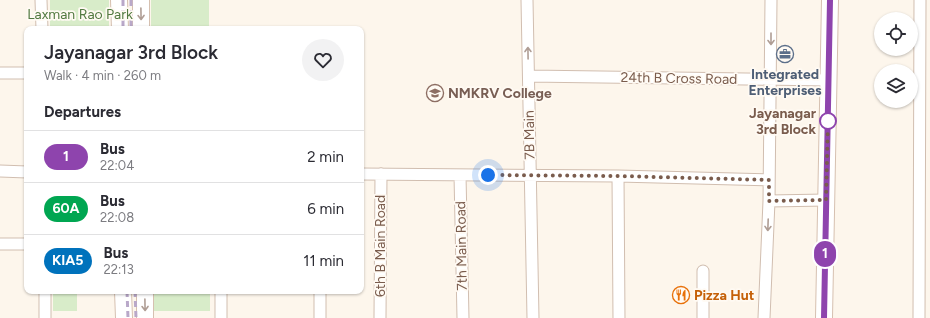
<!DOCTYPE html>
<html lang="en">
<head>
<meta charset="utf-8">
<style>
  body { margin:0; font-family:Figtree,sans-serif; background:#f2f2f3; color:#2b2b33; height:100vh; display:flex; flex-direction:column; font-size:15px; white-space:nowrap }
  * { box-sizing:border-box; margin:0 }
  p { font-size:13px; color:#7c7c81 }
  .icon { flex:none; width:22px; height:22px; fill:none; stroke:currentColor; stroke-width:2; stroke-linecap:round; stroke-linejoin:round }
  .map { position:relative; flex:1; overflow:hidden }
  .sheet { position:absolute; left:24px; top:26px; width:340px; height:268px; display:flex; flex-direction:column; background:#fff; border-radius:8px; box-shadow:0 1px 3px #0004 }
  .sheet>* { flex:none }
  .badge { padding:0 8px; border-radius:13px; font-size:14px; line-height:26px }
  .tools { position:absolute; left:874px; top:12px; display:grid; gap:8px }
  .tools a { display:grid; place-items:center; width:44px; height:44px; border-radius:50%; background:#fff; box-shadow:0 1px 3px #0004; font-size:20px }
  .you { position:absolute; width:20px; height:20px; margin:-10px; border:3px solid #fff; border-radius:50%; background:#1a73e8; box-shadow:0 0 0 6px #1a73e833 }
  .map>.badge { position:absolute; translate:-50% -50%; box-shadow:0 0 0 2px #fff }
  h2 { padding:0 20px; font-size:15px; line-height:36px }
  .round { display:grid; place-items:center; flex:none; width:42px; height:42px; border-radius:21px; background:#f2f2f3 }
  .head { display:flex; align-items:center; justify-content:space-between; height:68px; padding:0 20px }
  h1 { font-size:19px; font-weight:600; line-height:30px }
  ul { padding:0; list-style:none }
  li { display:flex; align-items:center; gap:12px; height:52px; padding:0 20px; border-top:1px solid #e1e1e2 }
  li div { flex:1 }
  li b { display:block; font-size:15px }
  li em { font-style:normal }
  li .badge { min-width:44px; font-weight:700; text-align:center }
  .map>svg:first-child { display:block }
</style>
</head>
<body>
<div class="map">
<svg width="930" height="318" viewBox="0 0 930 318">
  <rect width="100%" height="100%" fill="#fdf6ec"/>
  <!-- green -->
  <path fill="#d8ecc9" d="M50 0H109V29H50Z
    M151 0H209V29H151Z
    M53 291H77V311H53Z
    M152 291H210V311H152Z"/>
  <g fill="none" stroke-linecap="round" stroke-linejoin="round">
    <!-- street casing -->
    <g stroke="#d1beb0" stroke-width="13">
      <path id="street" d="M41 0 42 29
        M527 0 533 318
        M0 73H27
        M529 76 828 80
        M0 171 27 172
        M361 174 618 176 769 180
        M460 175 463 318
        M618 176 619 318
        M769 201 826 200
        M0 244H27
        M45 291V318
        M221 291V318
        M320 318V291
        M380 318 381 174
        M703 318V271
        M764 318 769 201 771 0
        M919 318 920 0"/>
    </g>
    <!-- secondary casing -->
    <g stroke="#d6c0b0" stroke-width="18">
      <path id="secondary" d="M119 0 120 29
        M141 0V29
        M123 291 124 318
        M145 291V318
        M824 318 830 0"/>
    </g>
    <!-- street -->
    <use href="#street" stroke="#fff" stroke-width="11"/>
    <!-- secondary -->
    <use href="#secondary" stroke="#fff" stroke-width="16"/>
    <!-- rail -->
    <path stroke="#b9a8c9" stroke-width="3" stroke-dasharray="6 4" stroke-linecap="butt" d="M123 0V29
      M131 0V29
      M127 291 128 318
      M135 291 136 318"/>
  </g>
  <!-- one-way arrows -->
  <defs><path id="oneway-shaft" d="M-6 0H5M1.5-3L5.5 0L1.5 3" fill="none" stroke-width="1.6" stroke-linecap="round" stroke-linejoin="round"/></defs>
  <g stroke="#af9d94">
    <use href="#oneway-shaft" transform="translate(141 14) rotate(89)"/>
    <use href="#oneway-shaft" transform="translate(771 39) rotate(90)"/>
    <use href="#oneway-shaft" transform="translate(528 53) rotate(-91)"/>
    <use href="#oneway-shaft" transform="translate(768 225) rotate(92)"/>
    <use href="#oneway-shaft" transform="translate(145 305) rotate(89)"/>
  </g>
  <g fill="none" stroke-linecap="round" stroke-linejoin="round">
    <!-- line casing -->
    <g stroke="#fff" stroke-width="9">
      <path id="line" d="M824 318 830 0"/>
    </g>
    <!-- line -->
    <use href="#line" stroke="#8e44ad" stroke-width="6"/>
    <!-- walk -->
    <path stroke="#7a5c4d" stroke-width="4" stroke-dasharray="0 7.2" d="M488 175 618 176 769 180V201L826 200 828 121"/>
  </g>
  <!-- icons -->
  <defs>
    <g id="office-ring" transform="scale(0.9)"><circle r="9.5" fill="#fffaf3" stroke="#5c6f8a" stroke-width="1.5"/><path d="M-6-3h4V-5.5h4V-3h4V5H-6ZM-1-4.5V-3h2v-1.5ZM-6 0V1H6V0Z" fill="#5c6f8a"/></g>
    <g id="university-ring" transform="scale(0.9)"><circle r="9.5" fill="#fffaf3" stroke="#8d6e63" stroke-width="1.5"/><path d="M0-5L7-2L0 1L-7-2ZM-4 1L0 2.5L4 1V4Q0 6-4 4Z" fill="#8d6e63"/></g>
    <g id="restaurant-ring" transform="scale(0.9)"><circle r="9.5" fill="#fffaf3" stroke="#e8710a" stroke-width="1.5"/><path d="M-5-6h1v4h1v-4h1v4h1v-4h1v5L-1.5 .5V6h-2V.5L-5-1ZM5-6V6H3V1.5H1.5Q1.5-4 5-6Z" fill="#e8710a"/></g>
  </defs>
  <g fill-rule="evenodd">
    <use href="#office-ring" x="785" y="54"/>
    <use href="#university-ring" x="435" y="93"/>
    <use href="#restaurant-ring" x="681" y="295"/>
  </g>
  <!-- markers -->
  <circle fill="#fff" stroke="#8e44ad" stroke-width="2" cx="828" cy="121" r="8"/>
  <g text-anchor="middle" stroke-width="3.5" stroke-linejoin="round" paint-order="stroke">
    <!-- park labels -->
    <g font-size="14" fill="#537a41" stroke="#fffaf3">
      <text x="80" y="19">Laxman Rao Park</text>
    </g>
    <!-- service labels -->
    <g font-size="14" font-weight="bold" fill="#4e5e75" stroke="#fffaf3">
      <text x="785" y="79">Integrated<tspan x="785" dy="16">Enterprises</tspan></text>
    </g>
    <!-- street labels -->
    <g font-size="14" fill="#7a5c4d" stroke="#fffaf3">
      <text transform="translate(679 78) rotate(1)" y="5">24th B Cross Road</text>
      <text transform="translate(529 135) rotate(-91)" y="5">7B Main</text>
      <text transform="translate(380 246) rotate(-90)" y="5">6th B Main Road</text>
      <text transform="translate(461 246) rotate(-91)" y="5">7th Main Road</text>
    </g>
    <!-- education labels -->
    <g font-size="14" font-weight="bold" fill="#785e54" stroke="#fffaf3" text-anchor="start">
      <text x="448" y="98">NMKRV College</text>
    </g>
    <!-- stop labels -->
    <g font-size="14" font-weight="bold" fill="#7a5c4d" stroke="#fffaf3" text-anchor="end">
      <text x="816" y="118">Jayanagar<tspan x="816" dy="16">3rd Block</tspan></text>
    </g>
    <!-- food labels -->
    <g font-size="14" font-weight="bold" fill="#c56008" stroke="#fffaf3" text-anchor="start">
      <text x="694" y="300">Pizza Hut</text>
    </g>
  </g>
</svg>
<div class="tools">
<a><svg class="icon" aria-label="locate" viewBox="0 0 24 24"><circle cx="12" cy="12" r="6"/><path d="M12 2v4M12 18v4M2 12h4M18 12h4"/></svg></a>
<a><svg class="icon" aria-label="layers" viewBox="0 0 24 24"><path d="M12 4l9 5-9 5-9-5zM3 14l9 5 9-5"/></svg></a>
</div>
<div class="you" style="left:488px;top:175px"></div>
<b class="badge" style="left:825px;top:254px;background:#8e44ad;color:#fff">1</b>
<section class="sheet">
<div class="head"><div><h1>Jayanagar 3rd Block</h1><p>Walk · 4 min · 260 m</p></div><a class="round"><svg class="icon" aria-label="heart" viewBox="0 0 24 24"><path d="M12 20l-8-8c-3-5 5-10 8-4 3-6 11-1 8 4z"/></svg></a></div>
<h2>Departures</h2>
<ul>
<li><span class="badge" style="background:#8e44ad;color:#fff">1</span><div><b>Bus</b><p>22:04</p></div><em>2 min</em></li>
<li><span class="badge" style="background:#00a651;color:#fff">60A</span><div><b>Bus</b><p>22:08</p></div><em>6 min</em></li>
<li><span class="badge" style="background:#0072bc;color:#fff">KIA5</span><div><b>Bus</b><p>22:13</p></div><em>11 min</em></li>
</ul>
</section>
</div>
</body>
</html>
